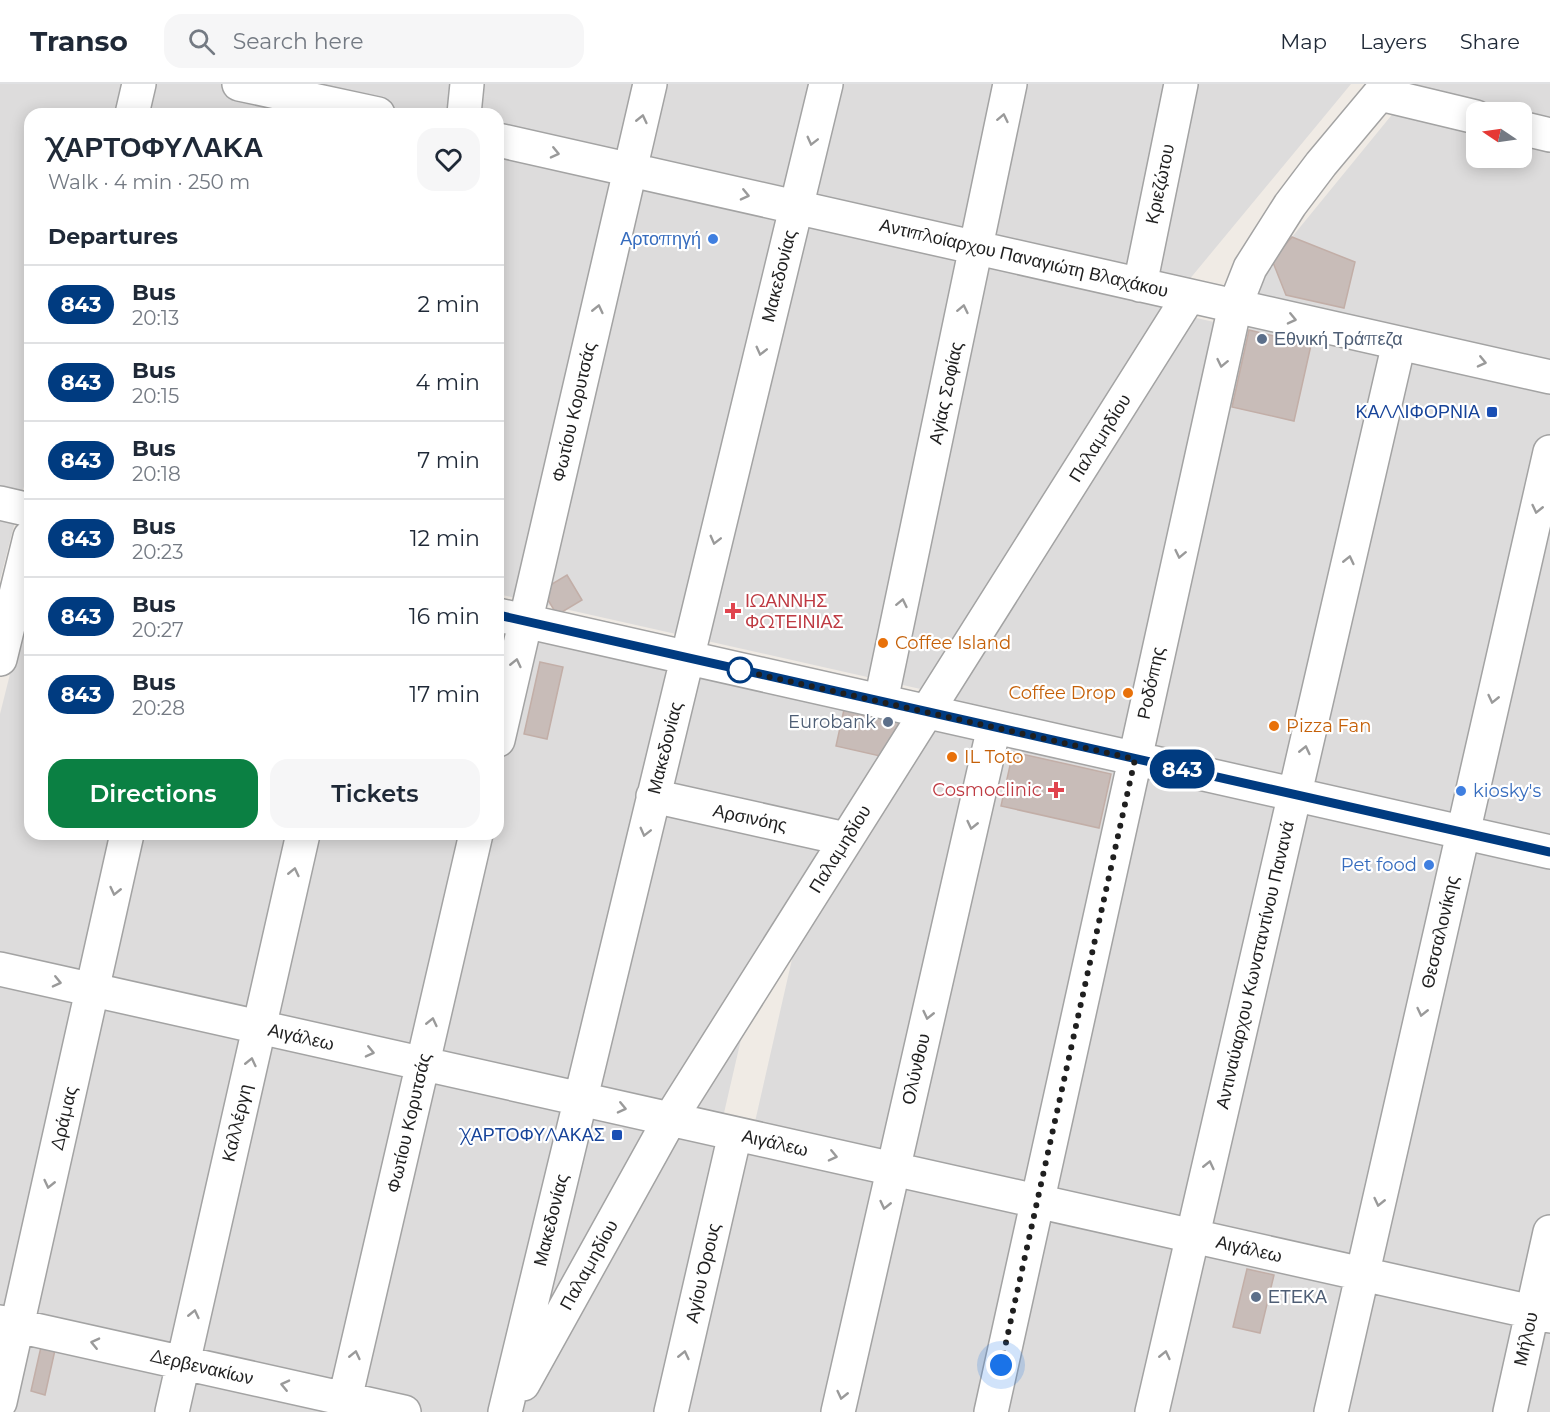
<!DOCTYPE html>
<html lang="en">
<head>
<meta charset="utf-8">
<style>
  body { margin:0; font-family:Montserrat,sans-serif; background:#f6f6f7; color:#1f2937; height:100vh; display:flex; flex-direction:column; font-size:22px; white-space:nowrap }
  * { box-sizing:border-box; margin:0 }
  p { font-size:20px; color:#747a83 }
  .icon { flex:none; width:33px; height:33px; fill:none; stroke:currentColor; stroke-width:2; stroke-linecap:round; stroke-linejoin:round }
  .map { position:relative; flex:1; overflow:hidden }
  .details { position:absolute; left:24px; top:24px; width:480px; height:732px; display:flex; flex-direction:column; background:#fff; border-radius:18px; box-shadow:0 3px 15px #0003 }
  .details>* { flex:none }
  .badge { padding:0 12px; border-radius:20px; font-size:21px; line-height:39px }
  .needle { width:39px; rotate:283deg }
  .tools { position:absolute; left:1466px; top:18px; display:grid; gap:12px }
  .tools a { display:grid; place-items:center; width:66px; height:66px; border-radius:12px; background:#fff; box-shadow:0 3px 15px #0003; font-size:30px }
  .you { position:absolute; width:30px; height:30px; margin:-15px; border:4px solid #fff; border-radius:50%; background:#1a73e8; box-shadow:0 0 0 9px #1a73e833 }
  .map>.badge { position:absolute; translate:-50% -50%; box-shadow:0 0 0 3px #fff }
  h2 { padding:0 24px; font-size:22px; line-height:54px }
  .round { display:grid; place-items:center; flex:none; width:63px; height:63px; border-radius:18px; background:#f6f6f7 }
  .headline { display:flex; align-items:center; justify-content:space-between; height:102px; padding:0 24px }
  h1 { font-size:28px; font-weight:600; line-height:45px }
  .primary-button { display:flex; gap:12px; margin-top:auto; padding:12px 24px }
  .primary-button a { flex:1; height:69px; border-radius:18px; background:#0b8043; color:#fff; font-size:24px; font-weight:600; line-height:69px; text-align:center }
  .primary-button a+a { background:#f6f6f7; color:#1f2937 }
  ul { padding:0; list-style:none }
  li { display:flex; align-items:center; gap:18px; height:78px; padding:0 24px; border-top:2px solid #e0e1e3 }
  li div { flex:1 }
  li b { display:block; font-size:22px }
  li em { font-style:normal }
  li .badge { min-width:66px; font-weight:700; text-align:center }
  header { display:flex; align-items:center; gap:36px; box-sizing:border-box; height:84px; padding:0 30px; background:#fff; border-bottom:2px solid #e0e1e3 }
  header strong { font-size:28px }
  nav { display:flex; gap:33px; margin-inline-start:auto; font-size:21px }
  .search { width:420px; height:54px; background:#f6f6f7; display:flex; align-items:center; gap:15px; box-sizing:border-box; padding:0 21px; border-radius:18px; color:#747a83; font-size:22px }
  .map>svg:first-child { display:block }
</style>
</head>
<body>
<header>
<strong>Transo</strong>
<div class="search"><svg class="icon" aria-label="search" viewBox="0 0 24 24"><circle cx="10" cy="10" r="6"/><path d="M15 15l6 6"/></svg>Search here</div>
<nav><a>Map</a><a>Layers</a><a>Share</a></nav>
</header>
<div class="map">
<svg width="1550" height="1328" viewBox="0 0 1550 1328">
  <rect width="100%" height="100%" fill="#f0ebe5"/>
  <!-- residential -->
  <path fill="#dddcdc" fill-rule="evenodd" d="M0 0H126L118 30H30V379L0 496Z
    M152 0H1351L1174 214 925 606 498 510V30H145Z
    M1417 0H1550V1328H689L795 862 1192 233 1249 246 1262 187 1292 153ZM1476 28H1521V74H1476Z
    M30 510V750H498V544L901 636 763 860 655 1328H0V630Z"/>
  <!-- building -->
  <path fill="#c8bcb8" stroke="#c2aea7" stroke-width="1.5" d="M1292 153 1355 178 1344 224 1286 211 1272 176Z
    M1249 246 1311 261 1294 337 1232 323Z
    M567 491 582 516 557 531 542 506Z
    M540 578 563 583 547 655 524 650Z
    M845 621 901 636 880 672 836 662Z
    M1013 668 1111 690 1099 744 1001 722Z
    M1247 1185 1274 1191 1260 1249 1233 1243Z
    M41 1263 55 1266 45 1311 31 1307Z"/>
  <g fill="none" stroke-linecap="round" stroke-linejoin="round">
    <!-- minor casing -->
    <g stroke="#a3a3a3" stroke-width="36">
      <path id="minor" d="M239 0 378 30
        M1380 10 1476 33
        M132 30 139 0
        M464 30 467 0
        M1521 44 1550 51
        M498 56 1550 293
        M1140 201 1181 0
        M0 419 30 426
        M498 531 1550 768
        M0 575 30 453
        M881 617 1010 0
        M498 656 650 0
        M653 712 846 755
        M0 885 1550 1232
        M0 1238 404 1328
        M523 1300 670 1035 1189 212
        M0 1318 127 750
        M172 1328 303 750
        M342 1328 476 750
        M505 1328 826 0
        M671 1328 735 1050
        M838 1328 994 643
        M991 1328 1235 222 1250 184 1290 121 1321 80 1388 0
        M1152 1328 1399 259
        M1331 1328 1550 368
        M1510 1328 1550 1148"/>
    </g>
    <!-- minor -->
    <use href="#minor" stroke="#fff" stroke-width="33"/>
  </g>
  <!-- one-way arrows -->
  <defs><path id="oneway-chevron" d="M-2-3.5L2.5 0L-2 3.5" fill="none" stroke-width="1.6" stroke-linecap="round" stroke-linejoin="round" transform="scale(1.5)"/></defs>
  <g stroke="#9a9a9a">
    <use href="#oneway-chevron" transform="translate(1003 34) rotate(-78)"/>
    <use href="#oneway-chevron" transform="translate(642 35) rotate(-77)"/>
    <use href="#oneway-chevron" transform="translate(812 57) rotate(104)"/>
    <use href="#oneway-chevron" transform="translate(555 69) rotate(13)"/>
    <use href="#oneway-chevron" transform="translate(745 111) rotate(13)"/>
    <use href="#oneway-chevron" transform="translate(598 225) rotate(-77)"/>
    <use href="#oneway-chevron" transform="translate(963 225) rotate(-78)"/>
    <use href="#oneway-chevron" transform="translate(1292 235) rotate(13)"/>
    <use href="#oneway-chevron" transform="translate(761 267) rotate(104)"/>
    <use href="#oneway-chevron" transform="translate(1482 278) rotate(13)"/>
    <use href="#oneway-chevron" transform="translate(1222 279) rotate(102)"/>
    <use href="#oneway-chevron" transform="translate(1537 425) rotate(103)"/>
    <use href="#oneway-chevron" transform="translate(715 456) rotate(104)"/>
    <use href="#oneway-chevron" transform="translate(1180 470) rotate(102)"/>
    <use href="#oneway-chevron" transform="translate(1349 476) rotate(-77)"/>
    <use href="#oneway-chevron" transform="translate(902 519) rotate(-78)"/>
    <use href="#oneway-chevron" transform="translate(516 579) rotate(-77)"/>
    <use href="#oneway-chevron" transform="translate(1493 615) rotate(103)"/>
    <use href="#oneway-chevron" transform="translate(1305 666) rotate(-77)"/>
    <use href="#oneway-chevron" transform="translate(972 741) rotate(103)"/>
    <use href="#oneway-chevron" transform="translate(645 748) rotate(104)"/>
    <use href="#oneway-chevron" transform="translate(294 788) rotate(-77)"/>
    <use href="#oneway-chevron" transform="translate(115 807) rotate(103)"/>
    <use href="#oneway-chevron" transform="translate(57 898) rotate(13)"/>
    <use href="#oneway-chevron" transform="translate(1422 928) rotate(103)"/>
    <use href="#oneway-chevron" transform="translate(928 931) rotate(103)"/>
    <use href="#oneway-chevron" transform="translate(432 938) rotate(-77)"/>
    <use href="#oneway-chevron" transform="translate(370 968) rotate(13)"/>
    <use href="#oneway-chevron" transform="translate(251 978) rotate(-77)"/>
    <use href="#oneway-chevron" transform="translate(622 1024) rotate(13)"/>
    <use href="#oneway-chevron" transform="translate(833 1072) rotate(13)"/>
    <use href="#oneway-chevron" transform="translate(1209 1081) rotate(-77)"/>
    <use href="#oneway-chevron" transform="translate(49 1100) rotate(103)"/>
    <use href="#oneway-chevron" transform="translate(1379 1118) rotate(103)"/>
    <use href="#oneway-chevron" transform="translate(885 1121) rotate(103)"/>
    <use href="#oneway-chevron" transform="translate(194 1230) rotate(-77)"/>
    <use href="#oneway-chevron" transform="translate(95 1259) rotate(-167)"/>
    <use href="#oneway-chevron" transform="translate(355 1271) rotate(-77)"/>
    <use href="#oneway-chevron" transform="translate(684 1271) rotate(-77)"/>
    <use href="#oneway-chevron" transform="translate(1165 1271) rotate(-77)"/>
    <use href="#oneway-chevron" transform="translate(285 1301) rotate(-167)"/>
    <use href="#oneway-chevron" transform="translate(842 1311) rotate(103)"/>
  </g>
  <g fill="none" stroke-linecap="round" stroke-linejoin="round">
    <!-- line casing -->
    <g stroke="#fff" stroke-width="14">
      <path id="line" d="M498 531 1550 768"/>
    </g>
    <!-- line -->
    <use href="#line" stroke="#003b80" stroke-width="9"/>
    <!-- walk -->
    <path stroke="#1f1f1f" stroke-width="6" stroke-dasharray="0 10.8" d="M740 586H739L1135 675 1001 1281"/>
  </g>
  <!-- markers -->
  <g fill="#3f7fe0" stroke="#fff" stroke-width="2">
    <circle cx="713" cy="155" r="6"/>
    <circle cx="1461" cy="707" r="6"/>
    <circle cx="1429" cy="781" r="6"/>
  </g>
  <g fill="#5c6f8a" stroke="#fff" stroke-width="2">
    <circle cx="1262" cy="255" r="6"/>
    <circle cx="888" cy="638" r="6"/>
    <circle cx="1256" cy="1213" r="6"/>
  </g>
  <g fill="#1a4fb4" stroke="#fff" stroke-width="2">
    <rect x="1486" y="322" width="12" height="12" rx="3"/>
    <rect x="611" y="1045" width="12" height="12" rx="3"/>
  </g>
  <g fill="#e0444e" stroke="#fff" stroke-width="2">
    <path d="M730 518h6v6h6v6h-6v6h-6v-6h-6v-6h6z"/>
    <path d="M1053 697h6v6h6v6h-6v6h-6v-6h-6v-6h6z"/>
  </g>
  <g fill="#e8710a" stroke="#fff" stroke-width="2">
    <circle cx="883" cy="559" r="6"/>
    <circle cx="1128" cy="609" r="6"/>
    <circle cx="1274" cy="642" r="6"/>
    <circle cx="952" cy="673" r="6"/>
  </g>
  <circle fill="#fff" stroke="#003b80" stroke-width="3" cx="740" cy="586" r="12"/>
  <g text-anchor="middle" stroke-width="4.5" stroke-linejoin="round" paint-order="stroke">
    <!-- street labels -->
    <g font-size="18" fill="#1f1f1f" stroke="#fff">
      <text transform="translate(1160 100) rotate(-78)" y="6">Κριεζώτου</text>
      <text transform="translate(1024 174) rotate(13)" y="6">Αντιπλοίαρχου Παναγιώτη Βλαχάκου</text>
      <text transform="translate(779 192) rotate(-76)" y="6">Μακεδονίας</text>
      <text transform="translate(946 309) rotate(-78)" y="6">Αγίας Σοφίας</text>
      <text transform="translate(574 328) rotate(-77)" y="6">Φωτίου Κορυτσάς</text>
      <text transform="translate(1100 354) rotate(-58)" y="6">Παλαμηδίου</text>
      <text transform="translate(1151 599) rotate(-78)" y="6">Ροδόπης</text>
      <text transform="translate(665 664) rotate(-76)" y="6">Μακεδονίας</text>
      <text transform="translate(750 734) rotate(12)" y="6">Αρσινόης</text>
      <text transform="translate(840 765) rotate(-58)" y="6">Παλαμηδίου</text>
      <text transform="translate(1440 848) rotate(-77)" y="6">Θεσσαλονίκης</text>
      <text transform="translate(1255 881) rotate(-77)" y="6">Αντιναύαρχου Κωνσταντίνου Πανανά</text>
      <text transform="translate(301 953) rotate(13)" y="6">Αιγάλεω</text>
      <text transform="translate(916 985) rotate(-77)" y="6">Ολύνθου</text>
      <text transform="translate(64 1034) rotate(-77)" y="6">Δράμας</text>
      <text transform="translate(237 1039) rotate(-77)" y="6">Καλλέργη</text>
      <text transform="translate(409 1039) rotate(-77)" y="6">Φωτίου Κορυτσάς</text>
      <text transform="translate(775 1059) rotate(13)" y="6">Αιγάλεω</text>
      <text transform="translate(551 1136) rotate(-76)" y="6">Μακεδονίας</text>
      <text transform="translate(1249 1165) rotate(13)" y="6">Αιγάλεω</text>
      <text transform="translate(589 1181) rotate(-61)" y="6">Παλαμηδίου</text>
      <text transform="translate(703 1189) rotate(-77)" y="6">Αγίου Όρους</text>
      <text transform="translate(1526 1255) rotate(-77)" y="6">Μήλου</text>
      <text transform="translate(202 1283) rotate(13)" y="6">Δερβενακίων</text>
    </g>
    <!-- shop labels -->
    <g font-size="18" fill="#366cbe" stroke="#fff" text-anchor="end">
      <text x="701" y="161">Αρτοπηγή</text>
      <text x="1473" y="713" text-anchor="start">kiosky's</text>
      <text x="1417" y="787">Pet food</text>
    </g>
    <!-- service labels -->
    <g font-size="18" fill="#4e5e75" stroke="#fff" text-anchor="start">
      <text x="1274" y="261">Εθνική Τράπεζα</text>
      <text x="876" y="644" text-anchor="end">Eurobank</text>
      <text x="1268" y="1219">ΕΤΕΚΑ</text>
    </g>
    <!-- transit labels -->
    <g font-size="18" fill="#164399" stroke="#fff" text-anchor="end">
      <text x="1480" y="334">ΚΑΛΛΙΦΟΡΝΙΑ</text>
      <text x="605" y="1057">ΧΑΡΤΟΦΥΛΑΚΑΣ</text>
    </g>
    <!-- health labels -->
    <g font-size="18" fill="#be3a42" stroke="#fff" text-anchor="start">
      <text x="745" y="523">ΙΩΑΝΝΗΣ<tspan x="745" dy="21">ΦΩΤΕΙΝΙΑΣ</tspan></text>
      <text x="1042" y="712" text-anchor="end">Cosmoclinic</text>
    </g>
    <!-- food labels -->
    <g font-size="18" fill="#c56008" stroke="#fff" text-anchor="start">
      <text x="895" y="565">Coffee Island</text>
      <text x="1116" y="615" text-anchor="end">Coffee Drop</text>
      <text x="1286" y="648">Pizza Fan</text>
      <text x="964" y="679">IL Toto</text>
    </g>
  </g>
</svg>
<div class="tools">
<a><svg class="needle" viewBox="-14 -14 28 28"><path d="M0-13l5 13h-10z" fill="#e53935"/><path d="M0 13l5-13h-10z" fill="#747a83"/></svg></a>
</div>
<div class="you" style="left:1001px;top:1281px"></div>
<b class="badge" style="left:1182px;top:685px;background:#003b80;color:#fff">843</b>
<section class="details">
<div class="headline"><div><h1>ΧΑΡΤΟΦΥΛΑΚΑ</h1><p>Walk · 4 min · 250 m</p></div><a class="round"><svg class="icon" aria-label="heart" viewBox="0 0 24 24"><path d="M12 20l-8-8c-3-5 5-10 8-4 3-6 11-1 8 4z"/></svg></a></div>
<h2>Departures</h2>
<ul>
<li><span class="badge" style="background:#003b80;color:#fff">843</span><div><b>Bus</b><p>20:13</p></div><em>2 min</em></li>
<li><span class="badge" style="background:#003b80;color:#fff">843</span><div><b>Bus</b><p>20:15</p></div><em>4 min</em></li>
<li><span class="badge" style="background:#003b80;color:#fff">843</span><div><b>Bus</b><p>20:18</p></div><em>7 min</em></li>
<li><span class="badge" style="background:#003b80;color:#fff">843</span><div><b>Bus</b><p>20:23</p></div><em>12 min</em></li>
<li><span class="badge" style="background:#003b80;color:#fff">843</span><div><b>Bus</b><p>20:27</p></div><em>16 min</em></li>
<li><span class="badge" style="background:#003b80;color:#fff">843</span><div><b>Bus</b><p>20:28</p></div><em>17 min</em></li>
</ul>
<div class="primary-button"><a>Directions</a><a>Tickets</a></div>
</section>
</div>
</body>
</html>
